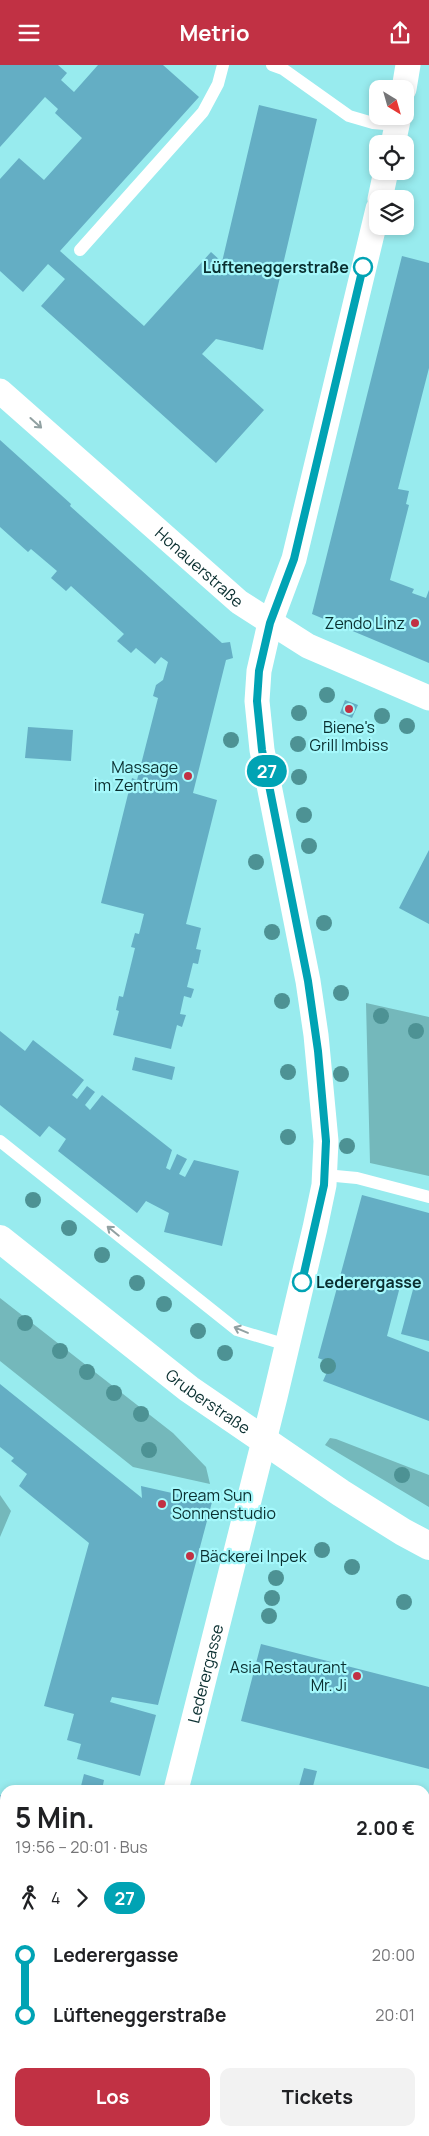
<!DOCTYPE html>
<html lang="de">
<head>
<meta charset="utf-8">
<style>
  body { margin:0; font-family:Manrope,sans-serif; background:#f2f2f2; color:#202124; height:100vh; display:flex; flex-direction:column; font-size:19px; white-space:nowrap }
  * { box-sizing:border-box; margin:0 }
  p { font-size:16px; color:#757577 }
  .icon { flex:none; width:28px; height:28px; fill:none; stroke:currentColor; stroke-width:2; stroke-linecap:round; stroke-linejoin:round }
  .map { position:relative; flex:1; overflow:hidden }
  .sheet { position:absolute; left:0px; top:1720px; width:430px; height:351px; display:flex; flex-direction:column; background:#fff; border-radius:15px 15px 0 0; box-shadow:0 2px 8px #0003 }
  .sheet>* { flex:none }
  .badge { padding:0 10px; border-radius:16px; font-size:18px; line-height:32px }
  .needle { width:32px; rotate:143deg }
  .controls { position:absolute; left:369px; top:15px; display:grid; gap:10px }
  .controls a { display:grid; place-items:center; width:45px; height:45px; border-radius:10px; background:#fff; box-shadow:0 2px 8px #0003; font-size:25px }
  .map>.badge { position:absolute; translate:-50% -50%; box-shadow:0 0 0 2px #fff }
  .legs { display:flex; align-items:center; gap:8px; height:55px; padding:0 15px; font-size:16px }
  .legs p { margin-inline-start:auto }
  .headline { display:flex; align-items:center; justify-content:space-between; height:85px; padding:0 15px }
  h1 { font-size:28px; font-weight:700; line-height:38px }
  .primary-button { display:flex; gap:10px; margin-top:auto; padding:10px 15px }
  .primary-button a { flex:1; height:58px; border-radius:10px; background:#c13144; color:#fff; font-size:20px; font-weight:700; line-height:58px; text-align:center }
  .primary-button a+a { background:#f2f2f2; color:#202124 }
  ul { padding:0 15px; list-style:none }
  li { display:flex; align-items:center; gap:18px; height:60px; font-size:19px }
  li i { display:grid; place-items:center; width:8px; height:100%; margin:0 6px; background:currentColor }
  li i::after { content:''; width:12px; height:12px; margin:-6px; border:4px solid; border-radius:50%; background:#fff }
  li p { margin-inline-start:auto }
  li:first-child i { background:linear-gradient(#0000 50%,currentColor 0) }
  li:last-child i { background:linear-gradient(currentColor 50%,#0000 0) }
  header { display:flex; justify-content:space-between; align-items:center; height:65px; padding:0 15px; background:#c13144; color:#fff; font-size:22px; font-weight:700 }
  .map>svg:first-child { display:block }
</style>
</head>
<body>
<header><svg class="icon" aria-label="menu" viewBox="0 0 24 24"><path d="M4 6h16M4 12h16M4 18h16"/></svg>Metrio<svg class="icon" aria-label="share" viewBox="0 0 24 24"><path d="M12 15V3M7 8l5-5 5 5M5 13v7h14v-7"/></svg></header>
<div class="map">
<svg width="429" height="2071" viewBox="0 0 429 2071">
  <rect width="100%" height="100%" fill="#98ebee"/>
  <!-- green -->
  <path fill="#74b8bb" d="M366 938 429 952V1111L370 1098Z
    M0 1233 173 1368 206 1402 210 1419 133 1402 0 1296Z
    M330 1373 336 1374 429 1410V1442L325 1380Z
    M0 1430 11 1446 0 1472Z"/>
  <!-- building -->
  <path fill="#64aec4" d="M0 0H58L67 8 61 15 74 27 98 0H163L199 32 60 186 144 261 211 187 222 197 259 40 317 54 263 285 216 274 202 289 264 345 216 398 41 241 65 214 48 199 23 227 0 206V114L19 93 44 115 82 73 55 48 58 44 45 32 0 82Z
    M402 191 429 198V303L398 424 409 426 406 439 409 440 390 515 414 524 412 528 426 533 429 525V598L312 549Z
    M0 375 71 439 70 441 222 578 230 577 233 593 226 595 193 728 217 735 186 859 201 863 196 884 201 885 198 899 193 898 187 922 194 924 191 933 184 931 180 949 186 950 182 962 177 960 171 984 113 970 119 946 116 945 119 931 123 932 135 883 131 882 135 868 139 869 144 849 101 838 132 713 137 715 158 633 153 631 156 620 163 615 168 597 161 592 155 599 136 583 131 588 117 576 124 569 71 521 66 526 51 513 57 506 31 484 28 487 0 462Z
    M345 635 358 640 352 653 340 648Z
    M28 662 73 665 71 696 25 693Z
    M429 785V859L399 843Z
    M0 966 25 986 33 975 84 1015 72 1030 77 1034 87 1021 95 1027 85 1040 90 1045 102 1030 172 1085 166 1103 170 1105 177 1089 187 1094 179 1109 185 1112 194 1095 239 1106 222 1181 164 1167 169 1148 146 1136 137 1148 58 1086 66 1074 49 1061 40 1072 0 1040Z
    M135 992 175 1002 172 1015 132 1005Z
    M362 1130 429 1148V1276L401 1269 415 1217 402 1214 387 1271 429 1287V1356L323 1316 331 1298 318 1293Z
    M0 1319 142 1433 141 1421 212 1437 158 1640 112 1632 110 1637 156 1650 140 1711 77 1694 81 1679 67 1675 74 1649 44 1641 89 1478 19 1421 27 1409 11 1396 14 1393 0 1382Z
    M261 1579 429 1622V1704L241 1656Z
    M304 1703 317 1706 312 1725H298Z
    M84 1709 104 1715 102 1725H80Z
    M0 1730 5 1731V1785L0 1784Z
    M425 2044 429 2045V2071H417L418 2066H425Z
    M176 2066H248L247 2071H192Z
    M348 2066H362L361 2071H346Z"/>
  <g fill="none" stroke-linecap="round" stroke-linejoin="round">
    <!-- service -->
    <path stroke="#fff" stroke-width="12" d="M272 0 283 4 349 51 373 58 397 60
      M80 185 203 47 218 19 223 0
      M0 1076 237 1265 287 1280
      M325 1110 357 1113 429 1132
      M35 2071 36 2066"/>
    <!-- minor -->
    <g stroke="#fff" stroke-width="25">
      <path d="M404 24 408 0"/>
      <path d="M393 79 399 51"/>
      <path d="M380 134 386 106"/>
      <path id="s1" d="M0 326 239 537 308 581 429 633"/>
      <path id="s2" d="M176 1725 275 1332 315 1163 324 1120 326 1076 316 970 308 916 262 685 257 636 259 606 270 558 294 494 378 144"/>
      <path d="M0 1824 5 1825"/>
      <path d="M91 2071 93 2066"/>
    </g>
    <!-- secondary -->
    <path stroke="#fff" stroke-width="28" id="s3" d="M0 1174 189 1324 341 1428 403 1467 429 1481"/>
  </g>
  <!-- trees -->
  <g fill="#4d9294">
    <circle cx="327" cy="630" r="8"/>
    <circle cx="299" cy="648" r="8"/>
    <circle cx="382" cy="651" r="8"/>
    <circle cx="407" cy="661" r="8"/>
    <circle cx="231" cy="675" r="8"/>
    <circle cx="298" cy="679" r="8"/>
    <circle cx="299" cy="712" r="8"/>
    <circle cx="304" cy="750" r="8"/>
    <circle cx="309" cy="781" r="8"/>
    <circle cx="256" cy="797" r="8"/>
    <circle cx="324" cy="858" r="8"/>
    <circle cx="272" cy="867" r="8"/>
    <circle cx="341" cy="928" r="8"/>
    <circle cx="282" cy="936" r="8"/>
    <circle cx="381" cy="951" r="8"/>
    <circle cx="416" cy="966" r="8"/>
    <circle cx="288" cy="1007" r="8"/>
    <circle cx="341" cy="1009" r="8"/>
    <circle cx="288" cy="1072" r="8"/>
    <circle cx="347" cy="1081" r="8"/>
    <circle cx="33" cy="1135" r="8"/>
    <circle cx="69" cy="1163" r="8"/>
    <circle cx="102" cy="1190" r="8"/>
    <circle cx="137" cy="1218" r="8"/>
    <circle cx="164" cy="1239" r="8"/>
    <circle cx="25" cy="1258" r="8"/>
    <circle cx="198" cy="1266" r="8"/>
    <circle cx="60" cy="1286" r="8"/>
    <circle cx="225" cy="1288" r="8"/>
    <circle cx="328" cy="1301" r="8"/>
    <circle cx="87" cy="1307" r="8"/>
    <circle cx="114" cy="1328" r="8"/>
    <circle cx="141" cy="1349" r="8"/>
    <circle cx="149" cy="1385" r="8"/>
    <circle cx="402" cy="1410" r="8"/>
    <circle cx="322" cy="1485" r="8"/>
    <circle cx="352" cy="1502" r="8"/>
    <circle cx="276" cy="1513" r="8"/>
    <circle cx="272" cy="1533" r="8"/>
    <circle cx="404" cy="1537" r="8"/>
    <circle cx="269" cy="1551" r="8"/>
  </g>
  <!-- one-way arrows -->
  <defs><path id="oneway-shaft" d="M-6 0H5M1.5-3L5.5 0L1.5 3" fill="none" stroke-width="1.6" stroke-linecap="round" stroke-linejoin="round" transform="scale(1.25)"/></defs>
  <g stroke="#91a1a2">
    <use href="#oneway-shaft" transform="translate(36 358) rotate(42)"/>
    <use href="#oneway-shaft" transform="translate(113 1166) rotate(-141)"/>
    <use href="#oneway-shaft" transform="translate(241 1265) rotate(-157)"/>
  </g>
  <g fill="none" stroke-linecap="round" stroke-linejoin="round">
    <!-- line-1 casing -->
    <g stroke="#fff" stroke-width="11">
      <path id="line-1" d="M302 1217 324 1120 326 1076 318 986 308 916 262 685 257 636 259 606 270 558 294 494 363 202"/>
    </g>
    <!-- line-1 -->
    <use href="#line-1" stroke="#00a3b4" stroke-width="8"/>
  </g>
  <!-- markers -->
  <g fill="#fff" stroke="#00a3b4" stroke-width="2.5">
    <circle cx="363" cy="202" r="9"/>
    <circle cx="302" cy="1217" r="9"/>
  </g>
  <g fill="#c13144" stroke="#a5f8fb" stroke-width="2">
    <circle cx="415" cy="558" r="5"/>
    <circle cx="349" cy="644" r="5"/>
    <circle cx="188" cy="711" r="5"/>
    <circle cx="162" cy="1439" r="5"/>
    <circle cx="190" cy="1491" r="5"/>
    <circle cx="357" cy="1611" r="5"/>
  </g>
  <g text-anchor="middle" stroke-width="4.5" stroke-linejoin="round" paint-order="stroke">
    <!-- stop labels -->
    <g font-size="16" font-weight="bold" fill="#0a2f30" stroke="#a5f8fb" text-anchor="end">
      <text x="349" y="208">Lüfteneggerstraße</text>
      <text x="316" y="1223" text-anchor="start">Lederergasse</text>
    </g>
    <!-- street labels -->
    <g font-size="16" fill="#0a2f30" stroke="#a5f8fb">
      <text dy="6" stroke="none"><textPath href="#s1" startOffset="266">Honauerstraße</textPath></text>
      <text dy="6" stroke="none"><textPath href="#s3" startOffset="264">Gruberstraße</textPath></text>
      <text dy="6" stroke="none"><textPath href="#s2" startOffset="120">Lederergasse</textPath></text>
    </g>
    <!-- poi labels -->
    <g font-size="16" fill="#0a2f30" stroke="#a5f8fb" text-anchor="end">
      <text x="405" y="564">Zendo Linz</text>
      <text x="349" y="668" text-anchor="middle">Biene's<tspan x="349" dy="18">Grill Imbiss</tspan></text>
      <text x="178" y="708">Massage<tspan x="178" dy="18">im Zentrum</tspan></text>
      <text x="172" y="1436" text-anchor="start">Dream Sun<tspan x="172" dy="18">Sonnenstudio</tspan></text>
      <text x="200" y="1497" text-anchor="start">Bäckerei Inpek</text>
      <text x="347" y="1608">Asia Restaurant<tspan x="347" dy="18">Mr. Ji</tspan></text>
    </g>
  </g>
</svg>
<div class="controls">
<a><svg class="needle" viewBox="-14 -14 28 28"><path d="M0-13l5 13h-10z" fill="#e53935"/><path d="M0 13l5-13h-10z" fill="#757577"/></svg></a>
<a><svg class="icon" aria-label="locate" viewBox="0 0 24 24"><circle cx="12" cy="12" r="6"/><path d="M12 2v4M12 18v4M2 12h4M18 12h4"/></svg></a>
<a><svg class="icon" aria-label="layers" viewBox="0 0 24 24"><path d="M12 4l9 5-9 5-9-5zM3 14l9 5 9-5"/></svg></a>
</div>
<b class="badge" style="left:267px;top:706px;background:#00a3b4;color:#fff">27</b>
<section class="sheet">
<div class="headline"><div><h1>5 Min.</h1><p>19:56 – 20:01 · Bus</p></div><b>2.00 €</b></div>
<div class="legs"><svg class="icon" aria-label="walk" viewBox="0 0 24 24"><circle cx="13" cy="4" r="2"/><path d="M13 8l-2 6 4 7M11 14l-3 7M7 12l3-4h3l4 4"/></svg>4<svg class="icon" aria-label="forward" viewBox="0 0 24 24"><path d="M9 5l7 7-7 7"/></svg><b class="badge" style="background:#00a3b4;color:#fff">27</b></div>
<ul>
<li><i style="color:#00a3b4"></i><b>Lederergasse</b><p>20:00</p></li>
<li><i style="color:#00a3b4"></i><b>Lüfteneggerstraße</b><p>20:01</p></li>
</ul>
<div class="primary-button"><a>Los</a><a>Tickets</a></div>
</section>
</div>
</body>
</html>
